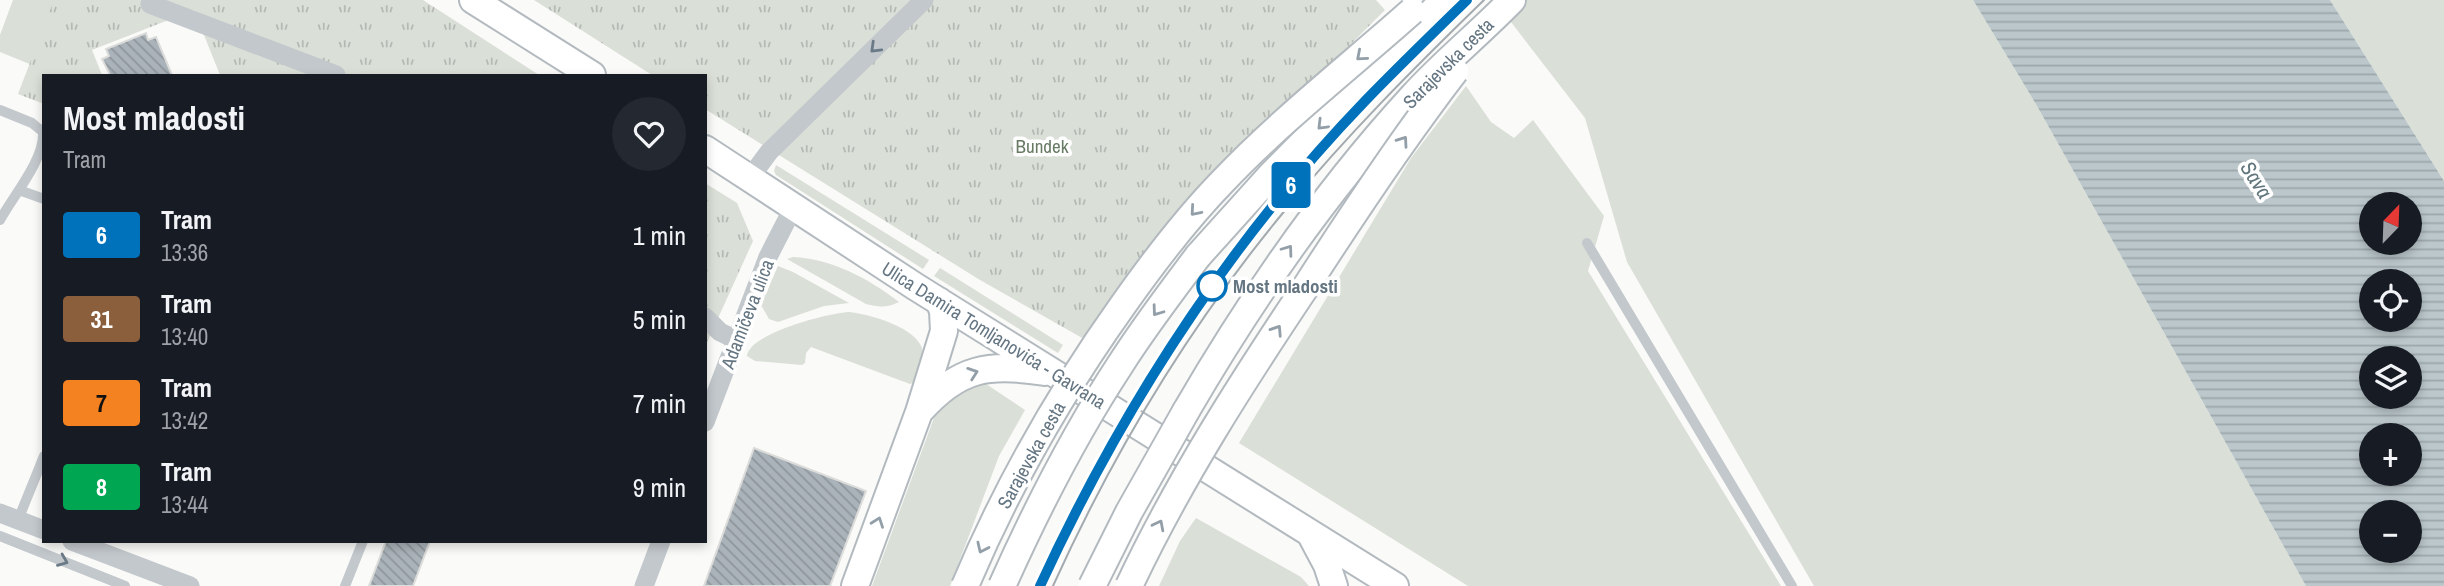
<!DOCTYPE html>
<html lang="en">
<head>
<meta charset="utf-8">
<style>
  body { margin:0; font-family:"Archivo Narrow",sans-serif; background:#242831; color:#f1f3f6; height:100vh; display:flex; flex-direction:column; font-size:26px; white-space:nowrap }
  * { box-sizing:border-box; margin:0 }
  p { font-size:23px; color:#9ea1a6 }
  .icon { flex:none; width:38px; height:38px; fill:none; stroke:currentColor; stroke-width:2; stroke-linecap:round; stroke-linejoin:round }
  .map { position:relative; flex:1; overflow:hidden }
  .sheet { position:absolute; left:42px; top:74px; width:665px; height:469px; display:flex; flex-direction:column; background:#171b24; border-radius:0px; box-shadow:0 4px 10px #0003 }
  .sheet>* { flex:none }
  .badge { padding:0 14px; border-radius:5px; font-size:24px; line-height:46px }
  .needle { width:46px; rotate:23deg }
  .tools { position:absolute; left:2359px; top:192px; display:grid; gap:14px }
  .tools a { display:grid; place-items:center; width:63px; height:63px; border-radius:50%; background:#171b24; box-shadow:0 4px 10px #0003; font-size:35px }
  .map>.badge { position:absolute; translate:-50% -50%; box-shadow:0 0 0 4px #fff }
  .round { display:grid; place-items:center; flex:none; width:74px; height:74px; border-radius:37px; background:#242831 }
  .headline { display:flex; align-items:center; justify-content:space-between; height:119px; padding:0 21px }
  h1 { font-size:33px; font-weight:700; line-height:52px }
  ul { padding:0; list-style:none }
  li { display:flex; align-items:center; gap:21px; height:84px; padding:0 21px }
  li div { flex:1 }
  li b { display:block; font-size:26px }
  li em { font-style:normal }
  li .badge { min-width:77px; font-weight:700; text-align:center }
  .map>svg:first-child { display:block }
</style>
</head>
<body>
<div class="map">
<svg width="2444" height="586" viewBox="0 0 2444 586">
  <defs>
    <pattern id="park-tufts" width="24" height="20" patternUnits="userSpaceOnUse" patternTransform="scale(1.75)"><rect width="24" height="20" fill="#dadfd7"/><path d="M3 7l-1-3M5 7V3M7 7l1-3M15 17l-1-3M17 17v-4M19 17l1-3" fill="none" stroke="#b4b9b4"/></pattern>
    <pattern id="water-rules" width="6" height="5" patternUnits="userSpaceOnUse" patternTransform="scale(1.75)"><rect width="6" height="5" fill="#bbc7cb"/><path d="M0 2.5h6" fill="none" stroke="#9ca6aa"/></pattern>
    <pattern id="building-back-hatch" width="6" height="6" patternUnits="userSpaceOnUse" patternTransform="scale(1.75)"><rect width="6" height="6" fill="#aab3b9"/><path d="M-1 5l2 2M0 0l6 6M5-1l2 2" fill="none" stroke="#8e969c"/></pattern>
  </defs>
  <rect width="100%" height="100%" fill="#fafaf8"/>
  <!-- green -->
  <path fill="#dadfd7" d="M13 0H63L37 67 0 52V35Z
    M1494 0H1973L2037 106 2306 586H1814L1627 262 1585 118Z
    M2330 0H2444V181Z
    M1466 86 1491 122 1514 138 1533 120 1604 216 1588 271 1781 586H1468L1239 443 1411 158Z
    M776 165 929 260 923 269 776 175 774 171Z
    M793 257C832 259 868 278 899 302 887 308 878 307 866 304L787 259Z
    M778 266 793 272 849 303 824 306 778 322 769 319 761 305Z
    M940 268 1063 345 1058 353 934 276Z
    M849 312C869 314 910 326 920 344 927 354 920 372 916 382L910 384 811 347 806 353 805 363 802 365 755 361 747 356C749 333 829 313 849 312Z
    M983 382 1025 410 999 456 950 586H872L938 407 957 390Z
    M1196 518 1301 577 1309 586H1159L1180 541Z"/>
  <!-- park -->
  <path fill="url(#park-tufts)" d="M54 0H423L539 75H220L194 10 92 50 102 75H44V104L18 94Z
    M534 0H1376L1385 10 1294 101 1247 136 1201 183 1170 219 1084 339 980 280 705 109V75H652Z
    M705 183 737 203 753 241 705 347Z"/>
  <!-- water -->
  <path fill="url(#water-rules)" fill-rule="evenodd" d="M1973 0H2330L2444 181V586H2306L2037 106ZM2371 205H2410V243H2371ZM2371 282H2410V320H2371ZM2371 359H2410V397H2371ZM2371 436H2410V474H2371ZM2371 513H2410V551H2371Z"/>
  <!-- building -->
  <path fill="url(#building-back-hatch)" stroke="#dcdcda" stroke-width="2" d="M146 33 148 40 156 37 172 75H110L102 59 109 56 106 49Z
    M754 448 866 491 830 586H704Z
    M386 541H430L413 586H369Z"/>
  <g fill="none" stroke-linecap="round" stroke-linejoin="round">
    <!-- secondary casing -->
    <g stroke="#b3babf" stroke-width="30">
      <path id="secondary" d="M473 0 592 75
        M705 149 916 287 1395 586
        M1198 256 1271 175 1444 0
        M920 411C959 367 989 363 1045 372
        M1186 411C1251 299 1325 192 1413 96 1444 62 1480 33 1512 0
        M1311 535 1327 565 1334 586
        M855 586 919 412 944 331 943 311 939 301"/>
    </g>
    <!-- lane -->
    <path stroke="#c3c8cc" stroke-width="10" d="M0 110 32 123 43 132C45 159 13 196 0 220
      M19 190 44 199
      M1587 243 1792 586
      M18 520 44 456
      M0 536 125 586
      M345 586 363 541"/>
    <!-- street -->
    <path stroke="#c3c8cc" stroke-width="19" d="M150 4 336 75
      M749 179 769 152 924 0
      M705 317 720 332 737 340
      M705 422 768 257 793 208
      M0 513 44 530
      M72 541 190 586
      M644 586 661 541"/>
    <!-- secondary -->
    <use href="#secondary" stroke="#fff" stroke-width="26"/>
    <!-- tram -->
    <path stroke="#a2aab0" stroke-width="2" d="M1040 586C1123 408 1229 243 1366 100 1398 66 1433 33 1467 0
      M1053 586C1114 451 1192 322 1287 208 1348 134 1415 67 1484 0"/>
    <!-- secondary-bridge casing -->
    <g stroke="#b3babf" stroke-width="30" stroke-linecap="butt">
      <path id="secondary-bridge" d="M965 586C1007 486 1061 392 1123 305 1154 261 1186 219 1223 181 1281 120 1349 67 1412 11
        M1002 586C1036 510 1074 435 1120 365 1144 327 1171 292 1198 256
        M1092 586 1129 512 1186 411
        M1129 586C1179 480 1242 382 1307 285 1354 212 1402 140 1455 71"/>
    </g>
    <!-- secondary-bridge -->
    <use href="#secondary-bridge" stroke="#fff" stroke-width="26"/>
  </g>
  <!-- one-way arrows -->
  <defs><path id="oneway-chevron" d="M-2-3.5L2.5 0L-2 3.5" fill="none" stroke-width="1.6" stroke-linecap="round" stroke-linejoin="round" transform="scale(1.75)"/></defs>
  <g stroke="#6a7a87">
    <use href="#oneway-chevron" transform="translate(875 48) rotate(136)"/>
    <use href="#oneway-chevron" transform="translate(63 561) rotate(22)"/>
  </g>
  <g stroke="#939fa8">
    <use href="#oneway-chevron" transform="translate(1361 56) rotate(139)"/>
    <use href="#oneway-chevron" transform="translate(1322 125) rotate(135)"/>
    <use href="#oneway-chevron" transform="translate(1403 141) rotate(-55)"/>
    <use href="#oneway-chevron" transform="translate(1195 211) rotate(131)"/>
    <use href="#oneway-chevron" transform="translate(1288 250) rotate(-54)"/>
    <use href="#oneway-chevron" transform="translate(1157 311) rotate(126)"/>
    <use href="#oneway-chevron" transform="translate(1277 330) rotate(-57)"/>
    <use href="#oneway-chevron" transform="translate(973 373) rotate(-19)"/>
    <use href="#oneway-chevron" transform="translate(878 522) rotate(-70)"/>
    <use href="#oneway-chevron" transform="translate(1159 525) rotate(-63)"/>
    <use href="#oneway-chevron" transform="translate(982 548) rotate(115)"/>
  </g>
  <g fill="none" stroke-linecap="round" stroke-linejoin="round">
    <!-- line casing -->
    <g stroke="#fff" stroke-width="16">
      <path id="line" d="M1040 586C1122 408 1229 242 1366 100 1399 66 1433 33 1467 0"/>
    </g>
    <!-- line -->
    <use href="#line" stroke="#0072bc" stroke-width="10"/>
  </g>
  <!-- markers -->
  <circle fill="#fff" stroke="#0072bc" stroke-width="3.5" cx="1212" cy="286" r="14"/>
  <g text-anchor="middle" stroke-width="7" stroke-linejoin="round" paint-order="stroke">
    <!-- street labels -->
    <g font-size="19" fill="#657683" stroke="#fff">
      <text transform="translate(1448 63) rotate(-45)" y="7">Sarajevska cesta</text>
      <text transform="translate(747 314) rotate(-69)" y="7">Adamičeva ulica</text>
      <text transform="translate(994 335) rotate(32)" y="7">Ulica Damira Tomljanovića - Gavrana</text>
      <text transform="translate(1031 455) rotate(-61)" y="7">Sarajevska cesta</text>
    </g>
    <!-- park labels -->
    <g font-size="19" fill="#687a64" stroke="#fff">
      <text x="1042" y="153">Bundek</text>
    </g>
    <!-- stop labels -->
    <g font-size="19" font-weight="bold" fill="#657683" stroke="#fff" text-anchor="start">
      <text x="1233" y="293">Most mladosti</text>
    </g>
    <!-- water labels -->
    <g font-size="21" font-style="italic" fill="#60757c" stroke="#fff">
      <text transform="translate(2256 180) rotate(57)" y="7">Sava</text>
    </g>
  </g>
</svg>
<div class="tools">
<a><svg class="needle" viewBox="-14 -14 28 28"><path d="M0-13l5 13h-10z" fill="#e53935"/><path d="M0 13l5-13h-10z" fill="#9ea1a6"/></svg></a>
<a><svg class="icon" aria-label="locate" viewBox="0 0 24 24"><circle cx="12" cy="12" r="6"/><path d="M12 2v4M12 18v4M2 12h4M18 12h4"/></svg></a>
<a><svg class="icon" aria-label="layers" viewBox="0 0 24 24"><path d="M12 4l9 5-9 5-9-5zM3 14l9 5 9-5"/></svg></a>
<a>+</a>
<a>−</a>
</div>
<b class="badge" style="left:1291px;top:185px;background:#0072bc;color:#fff">6</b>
<section class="sheet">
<div class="headline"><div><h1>Most mladosti</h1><p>Tram</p></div><a class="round"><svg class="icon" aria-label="heart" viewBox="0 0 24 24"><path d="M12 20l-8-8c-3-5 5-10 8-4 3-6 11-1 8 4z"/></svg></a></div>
<ul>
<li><span class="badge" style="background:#0072bc;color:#fff">6</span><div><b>Tram</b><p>13:36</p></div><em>1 min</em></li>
<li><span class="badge" style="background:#8b5e3c;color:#fff">31</span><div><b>Tram</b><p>13:40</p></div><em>5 min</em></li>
<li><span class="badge" style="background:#f58220;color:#111">7</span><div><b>Tram</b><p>13:42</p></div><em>7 min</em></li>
<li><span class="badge" style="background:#00a651;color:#fff">8</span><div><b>Tram</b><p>13:44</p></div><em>9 min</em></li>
</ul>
</section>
</div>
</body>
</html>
